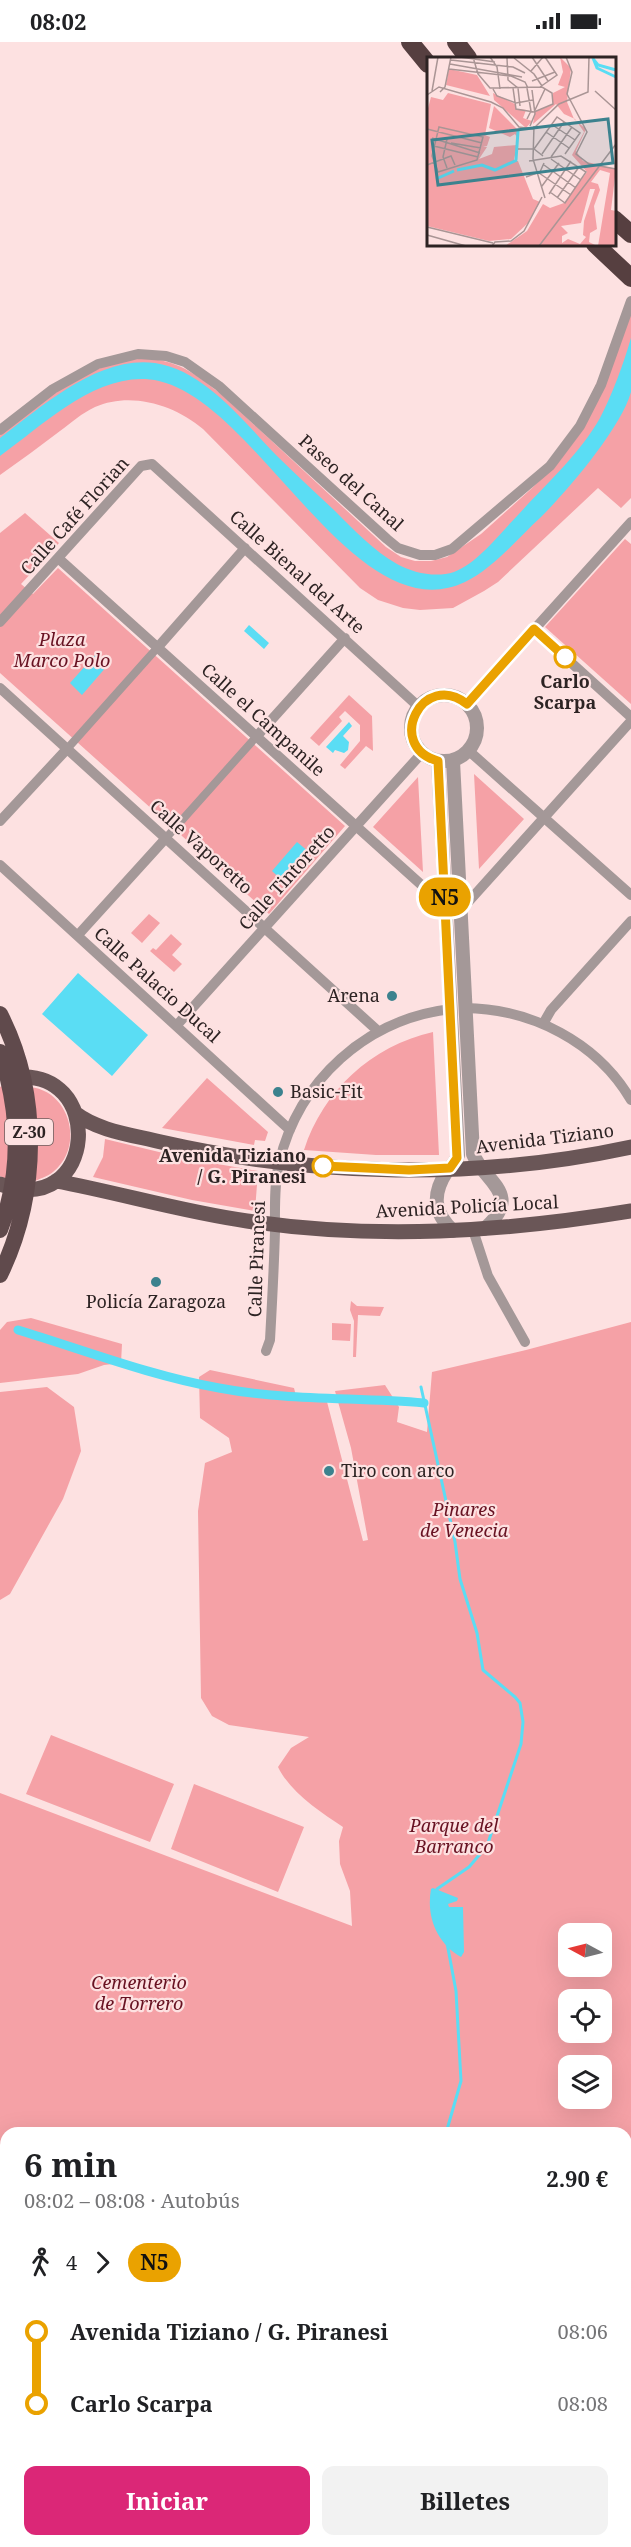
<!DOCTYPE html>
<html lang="es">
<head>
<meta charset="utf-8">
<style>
  body { margin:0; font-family:"Noto Serif",serif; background:#f2f2f2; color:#202124; height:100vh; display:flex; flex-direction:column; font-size:22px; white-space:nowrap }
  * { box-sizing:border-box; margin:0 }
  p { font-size:20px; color:#757577 }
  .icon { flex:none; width:33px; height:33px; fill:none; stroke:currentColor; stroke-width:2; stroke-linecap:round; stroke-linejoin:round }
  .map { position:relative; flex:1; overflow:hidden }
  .panel { position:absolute; left:0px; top:2085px; width:632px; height:420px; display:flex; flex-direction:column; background:#fff; border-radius:18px 18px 0 0; box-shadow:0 6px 24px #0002 }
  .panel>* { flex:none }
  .badge { padding:0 12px; border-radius:20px; font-size:21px; line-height:39px }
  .needle { width:39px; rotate:277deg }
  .controls { position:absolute; left:558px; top:1881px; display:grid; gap:12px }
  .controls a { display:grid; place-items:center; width:54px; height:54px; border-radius:12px; background:#fff; box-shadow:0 6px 24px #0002; font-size:30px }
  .map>.badge { position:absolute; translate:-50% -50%; box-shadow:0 0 0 3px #fff }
  .legs { display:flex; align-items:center; gap:9px; height:66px; padding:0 24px; font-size:20px }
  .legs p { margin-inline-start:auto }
  .summary { display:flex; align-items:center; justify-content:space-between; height:102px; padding:0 24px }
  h1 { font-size:33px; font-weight:700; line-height:45px }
  .action { display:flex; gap:12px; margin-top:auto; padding:12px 24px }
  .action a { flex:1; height:69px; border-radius:12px; background:#db2777; color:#fff; font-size:24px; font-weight:700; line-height:69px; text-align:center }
  .action a+a { background:#f2f2f2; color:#202124 }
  ul { padding:0 24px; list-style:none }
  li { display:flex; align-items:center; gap:21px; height:72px; font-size:22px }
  li i { display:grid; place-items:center; width:9px; height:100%; margin:0 8px; background:currentColor }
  li i::after { content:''; width:15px; height:15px; margin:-8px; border:4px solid; border-radius:50%; background:#fff }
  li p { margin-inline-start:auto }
  li:first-child i { background:linear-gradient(#0000 50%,currentColor 0) }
  li:last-child i { background:linear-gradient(currentColor 50%,#0000 0) }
  .status { display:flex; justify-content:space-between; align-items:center; height:42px; padding:0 30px; background:#fff; direction:ltr }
  .status svg { height:16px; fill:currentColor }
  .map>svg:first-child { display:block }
</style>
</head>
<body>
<div class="status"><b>08:02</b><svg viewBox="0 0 49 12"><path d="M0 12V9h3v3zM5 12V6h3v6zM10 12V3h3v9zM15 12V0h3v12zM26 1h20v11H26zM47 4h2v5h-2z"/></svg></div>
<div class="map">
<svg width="631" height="2505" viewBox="0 0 631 2505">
  <rect width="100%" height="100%" fill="#fde1e1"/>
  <!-- green -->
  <path fill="#f5a1a6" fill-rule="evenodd" d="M631 268V456L621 466 598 446 498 540 484 549 453 566 420 568 403 566 378 558 360 546 203 387C175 363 131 349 95 365 82 371 71 381 60 389 40 404 20 419 0 433V393C48 356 114 296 179 324 195 331 208 342 221 352L386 505 401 515 415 519H431L447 515 481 492 531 447 561 417Z
    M25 471 59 501 21 542 33 552 58 526 345 784 269 872 0 631V491Z
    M625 497 631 502V662L545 585Z
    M349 653 372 674 373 709 366 704 345 727 340 723 360 699V683L345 669 339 675 342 679 319 704 310 696Z
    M474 732 524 777 479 827Z
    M418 735 423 830 373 785Z
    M149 872 160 881 142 901 131 891Z
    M171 892 182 902 172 913 182 922 174 930 150 909 153 906 156 908Z
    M433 990 439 1113H376L304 1108C323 1049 371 1004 433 990Z
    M207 1036 268 1090 265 1099 255 1098 254 1103 162 1086Z
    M4 1043 10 1090 7 1138 0 1134V1045Z
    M30 1045C70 1049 85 1104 53 1130 47 1135 39 1137 32 1140Z
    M105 1097 184 1116 258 1129 255 1169 192 1158 93 1135 103 1115Z
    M351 1259 357 1264 384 1265 380 1274 358 1273 356 1315H353L354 1279 350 1268Z
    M31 1276 122 1302 121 1321 104 1323 78 1332 0 1341V1288L7 1280Z
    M631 1280V2505H0V1751L352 1884 350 1849 340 1822 339 1799 343 1785C319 1769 291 1751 278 1725L291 1706 309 1695 229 1683 212 1674 201 1656 198 1469 205 1421 232 1410 229 1396 200 1376 199 1335 210 1328 294 1346 297 1358 325 1352 363 1499 368 1498 351 1406 335 1349 385 1343 399 1365 397 1380 427 1390 432 1330 526 1308ZM568 1892H602V1924H568ZM568 1958H602V1990H568ZM568 2024H602V2056H568ZM6 2091H626V2499H6Z
    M332 1281 351 1282 350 1299 332 1298Z
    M47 1345 74 1365 81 1409 63 1457 10 1552 0 1558V1350Z
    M51 1693 174 1742 150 1800 26 1752Z
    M194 1742 304 1785 278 1850 171 1807Z"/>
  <!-- water -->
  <path fill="#5addf4" d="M631 296C631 312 631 334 631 350 621 386 568 448 541 475 518 496 494 526 465 540 355 592 259 362 159 339 100 326 45 382 0 414V396C42 364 99 313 155 321 204 328 244 380 276 413 295 432 315 450 335 469 354 488 374 509 397 522 413 531 436 536 454 530 479 520 499 492 518 473 546 442 579 413 600 376 613 351 623 323 631 296Z
    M249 583 269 601 264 607 244 589Z
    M95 613 107 624 82 653 70 641Z
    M349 680 352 684 343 694 349 700 348 708 344 711 335 708 333 711 326 705Z
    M297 800 309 810 284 840 272 829Z
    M78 931 148 993 112 1034 42 972Z
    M433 1846 458 1856 457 1859 448 1862 449 1865H463L464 1910 461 1915C437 1901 426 1875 431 1847Z"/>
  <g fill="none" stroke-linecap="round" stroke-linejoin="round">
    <!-- stream -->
    <path stroke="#5addf4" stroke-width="3" d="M421 1345 455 1500 460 1537 477 1591 483 1628 515 1655 520 1661 523 1680 521 1702 487 1804 469 1825 437 1847V1851
      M446 2091 461 2039 456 1949 447 1901
      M540 2499 542 2505"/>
    <!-- canal -->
    <path stroke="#5addf4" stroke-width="9" d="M18 1288C84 1308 151 1334 219 1346 287 1359 355 1355 424 1361"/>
    <!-- pedestrian -->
    <path stroke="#a49898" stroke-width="8" d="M67 707 158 605
      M166 796 257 694"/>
    <!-- minor -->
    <path stroke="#a49898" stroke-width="10" d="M0 388 53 347 98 322 138 312 166 314 185 320 219 344 387 497 398 506 420 513H435L452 507 550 424 580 384 601 343 631 259
      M58 516 446 865
      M0 580 141 424 152 422 419 665
      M534 587 631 675
      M158 605 245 506
      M0 646 378 989
      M467 662 631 480
      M257 694 345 596
      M469 709 631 853
      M0 779 67 707
      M0 823 290 1088
      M461 868 631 679
      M78 893 166 796
      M465 966C532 967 597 1000 631 1058
      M543 982 551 968 631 879
      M177 983 422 711
      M473 1188 488 1234 525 1300
      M266 1309 270 1298C272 1262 274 1225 275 1189 275 1167 274 1142 279 1121 299 1038 366 977 451 967"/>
    <!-- tertiary -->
    <path stroke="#a49898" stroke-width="14" d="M411 686a33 33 0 1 1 66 0a33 33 0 1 1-66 0Z
      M438 719 458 1113C456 1120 452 1123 447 1129 432 1152 433 1170 453 1189
      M453 719 473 1112C483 1139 525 1152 484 1187"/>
    <!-- primary -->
    <path stroke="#6a5657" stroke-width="15" d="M75 1071C98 1089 133 1093 161 1100 314 1135 478 1138 631 1105
      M56 1139C120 1151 183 1170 247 1179 376 1198 504 1190 631 1169
      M0 1142C98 1179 107 1021 11 1036"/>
    <!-- trunk -->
    <path stroke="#604a4c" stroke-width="16" d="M0 972C41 1052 39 1153 0 1233
      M0 1010C20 1068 22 1130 0 1188"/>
    <!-- motorway -->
    <path stroke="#563f40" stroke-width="18" d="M410 0 428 22
      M456 0 468 16
      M614 177 631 192
      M595 202 631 236"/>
  </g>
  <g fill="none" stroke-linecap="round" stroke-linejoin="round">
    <!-- line-1 casing -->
    <g stroke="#fff" stroke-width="14">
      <path id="line-1" d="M323 1124 409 1128 450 1126 457 1116 438 719C384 704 423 627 467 662L534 587 565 615"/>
    </g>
    <!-- line-1 -->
    <use href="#line-1" stroke="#eaa200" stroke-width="9"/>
  </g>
  <!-- markers -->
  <g fill="#fff" stroke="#eaa200" stroke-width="3">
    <circle cx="565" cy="615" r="10"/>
    <circle cx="323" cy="1124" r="10"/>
  </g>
  <g fill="#3c828e" stroke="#fde1e1" stroke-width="2">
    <circle cx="392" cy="954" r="6"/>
    <circle cx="278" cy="1050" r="6"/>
    <circle cx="156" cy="1240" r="6"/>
    <circle cx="329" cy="1429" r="6"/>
  </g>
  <g text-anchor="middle" stroke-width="4.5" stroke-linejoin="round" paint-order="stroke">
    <!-- shield labels -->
    <rect fill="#fde1e1" stroke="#6b5c5c" stroke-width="1.5" x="5" y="1077" width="48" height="26" rx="4.5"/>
    <g font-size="16" font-weight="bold" fill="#2d2323">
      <text x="29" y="1096">Z-30</text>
    </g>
    <!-- street labels -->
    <g font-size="18" fill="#2d2323" stroke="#fde1e1">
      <text transform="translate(351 441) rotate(42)" y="6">Paseo del Canal</text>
      <text transform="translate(75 474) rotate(-48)" y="6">Calle Café Florian</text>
      <text transform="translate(297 530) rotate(42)" y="6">Calle Bienal del Arte</text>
      <text transform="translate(263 678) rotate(42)" y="6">Calle el Campanile</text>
      <text transform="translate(201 805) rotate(42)" y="6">Calle Vaporetto</text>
      <text transform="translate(287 836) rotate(-48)" y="6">Calle Tintoretto</text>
      <text transform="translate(157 943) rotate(42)" y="6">Calle Palacio Ducal</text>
      <text transform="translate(545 1097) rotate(-7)" y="6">Avenida Tiziano</text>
      <text transform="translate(467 1165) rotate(-3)" y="6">Avenida Policía Local</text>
      <text transform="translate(257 1217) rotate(-88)" y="6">Calle Piranesi</text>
    </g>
    <!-- park labels -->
    <g font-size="18" font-style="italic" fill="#681222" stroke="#fde1e1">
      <text x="62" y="604">Plaza<tspan x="62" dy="21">Marco Polo</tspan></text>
      <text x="464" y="1474">Pinares<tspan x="464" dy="21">de Venecia</tspan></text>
      <text x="454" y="1790">Parque del<tspan x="454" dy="21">Barranco</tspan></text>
      <text x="139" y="1947">Cementerio<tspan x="139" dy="21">de Torrero</tspan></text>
    </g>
    <!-- stop labels -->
    <g font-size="18" font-weight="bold" fill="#2d2323" stroke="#fde1e1">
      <text x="565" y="646">Carlo<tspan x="565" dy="21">Scarpa</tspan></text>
      <text x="306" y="1120" text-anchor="end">Avenida Tiziano<tspan x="306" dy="21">/ G. Piranesi</tspan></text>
    </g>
    <!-- poi labels -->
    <g font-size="18" fill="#2d2323" stroke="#fde1e1" text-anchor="start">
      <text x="380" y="960" text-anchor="end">Arena</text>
      <text x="290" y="1056">Basic-Fit</text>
      <text x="156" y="1266" text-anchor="middle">Policía Zaragoza</text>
      <text x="341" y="1435">Tiro con arco</text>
    </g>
  </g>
  <!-- overview -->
  <g transform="translate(427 15)">
    <rect width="189" height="189" fill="#fde1e1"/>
    <path d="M133 0 144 11 140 45 147 62 159 72 149 94 156 104 189 112 184 153 189 154V189H171L183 116 173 113 164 125 171 127 173 133 167 149 170 172 163 176 162 185 170 189H78L100 174 116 147 123 151 137 146 160 115 145 98 157 75 148 62 137 57 129 47 106 67 108 55 126 47V36L138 30 131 28 136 15ZM163 132H168L157 164 156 178 159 180 153 187 141 182 135 186V179L141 176 134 169 154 166ZM22 12 50 18 63 39 19 28ZM21 36 64 47 58 78 63 80 60 89H56L60 90 52 102 65 97 67 90 90 88 87 103 91 104 106 142 113 145 101 166 84 182 62 184 0 169V55L4 40 16 43ZM66 36 88 47 89 52 99 53 96 61 105 64 99 71 67 43ZM67 49 91 73V82L88 77 83 80 62 71Z" fill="#f5a1a6" fill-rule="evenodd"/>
    <path fill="none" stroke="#5addf4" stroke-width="3" d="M166 1 170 11 189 20M167 3 171 8 189 13M89 103 91 74M30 113 55 108 68 113 90 103M9 122 27 114"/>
    <path fill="none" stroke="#aa9595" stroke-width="1.5" d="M33 0 68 5M46 0 51 17 63 31 115 30 125 36 126 47 107 55M63 0 70 10 73 32M105 0 121 24M139 0 145 15 140 37 160 75 149 97 162 107 189 112M80 1 81 23 91 31M87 1 107 17 115 29M24 3 86 10 98 16M23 7 95 20M22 12 84 19 98 25 101 31M104 14 116 0M105 24 128 15M113 30 130 18 118 0M86 31 89 52 107 55M91 31 93 49M100 31 104 54 100 62M66 32 70 39 89 46 106 43M5 34 11 0M168 34 189 53M13 35 18 30 24 0M0 38 12 30 64 45 76 51 92 70 106 72 132 47 161 35 162 0M108 53 118 32M124 67 148 83M103 69 108 57 105 33M107 69 106 102 118 141M12 70 56 80 50 103 11 115 5 99ZM0 72 55 86M119 75 142 91M5 81 53 96M24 86 54 91M7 89 51 100M91 92H107L116 99M107 92 130 60 153 76 138 97M115 97 137 65M124 100 145 70M124 102 154 123M102 104 134 99 159 115 138 146 123 135M0 108 24 99 28 108M117 108 149 131M20 111 16 100 20 82M112 116 144 138M99 120 113 115 117 106M115 129 132 106M122 137 144 104M130 141 152 110M0 170 66 186M0 178 39 189M65 189 68 185 84 184 97 174 115 140M112 189 189 87"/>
    <path fill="#3c828e" fill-opacity="0.15" stroke="#3c828e" stroke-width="3" d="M181 62 186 106 11 128 5 83Z"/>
    <rect width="189" height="189" fill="none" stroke="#2d2323" stroke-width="3"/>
  </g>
</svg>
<div class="controls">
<a><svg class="needle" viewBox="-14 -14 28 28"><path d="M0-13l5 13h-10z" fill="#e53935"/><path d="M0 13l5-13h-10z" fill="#757577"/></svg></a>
<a><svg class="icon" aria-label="locate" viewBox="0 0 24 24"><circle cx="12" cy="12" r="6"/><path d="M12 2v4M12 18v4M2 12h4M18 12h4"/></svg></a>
<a><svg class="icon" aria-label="layers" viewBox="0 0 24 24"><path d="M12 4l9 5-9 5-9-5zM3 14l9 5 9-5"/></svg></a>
</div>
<b class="badge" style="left:445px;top:855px;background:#eaa200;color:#111">N5</b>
<section class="panel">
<div class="summary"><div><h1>6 min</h1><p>08:02 – 08:08 · Autobús</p></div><b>2.90 €</b></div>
<div class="legs"><svg class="icon" aria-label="walk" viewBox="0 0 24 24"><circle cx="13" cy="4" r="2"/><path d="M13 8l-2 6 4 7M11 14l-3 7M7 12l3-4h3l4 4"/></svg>4<svg class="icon" aria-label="forward" viewBox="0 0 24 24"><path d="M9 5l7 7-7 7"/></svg><b class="badge" style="background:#eaa200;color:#111">N5</b></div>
<ul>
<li><i style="color:#eaa200"></i><b>Avenida Tiziano / G. Piranesi</b><p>08:06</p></li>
<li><i style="color:#eaa200"></i><b>Carlo Scarpa</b><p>08:08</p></li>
</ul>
<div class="action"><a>Iniciar</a><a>Billetes</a></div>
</section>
</div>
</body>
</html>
